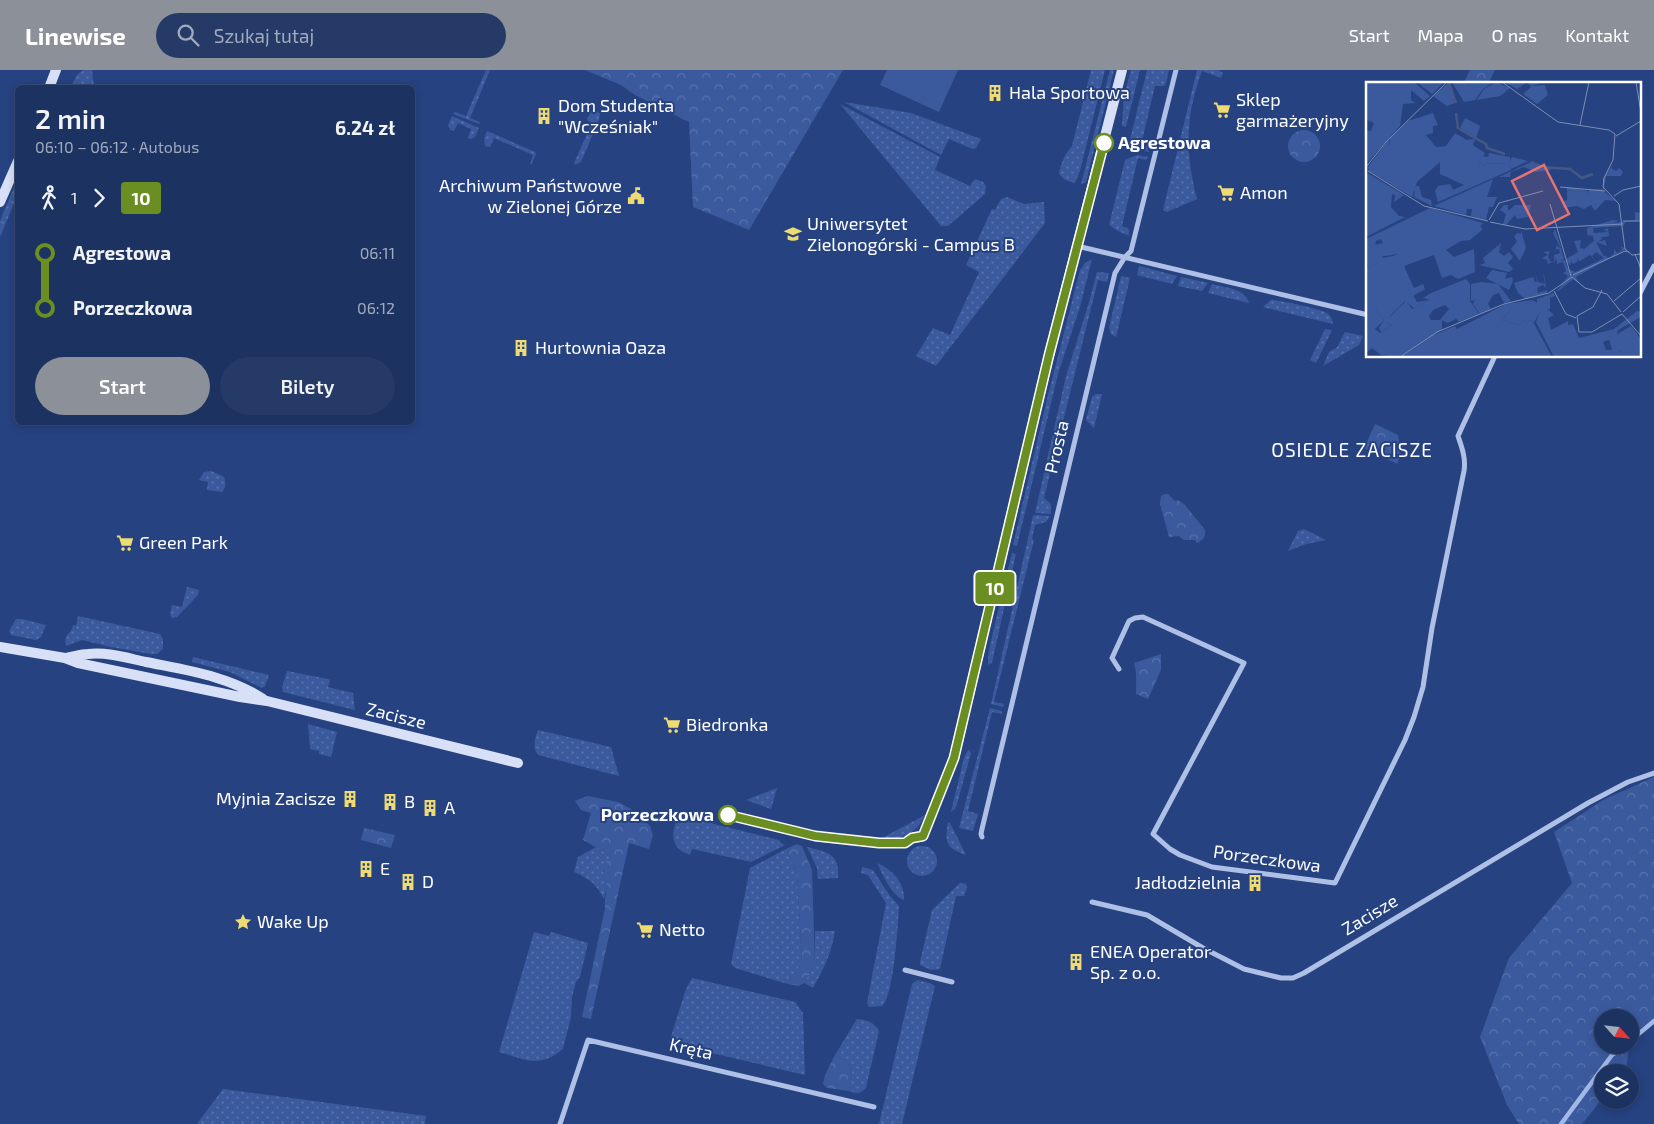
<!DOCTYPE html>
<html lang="pl">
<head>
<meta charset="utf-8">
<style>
  body { margin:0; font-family:"Exo 2",sans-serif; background:#253a66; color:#f1f3f6; height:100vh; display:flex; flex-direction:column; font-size:19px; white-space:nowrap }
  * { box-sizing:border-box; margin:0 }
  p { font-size:16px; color:#a0aabd }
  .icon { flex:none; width:28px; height:28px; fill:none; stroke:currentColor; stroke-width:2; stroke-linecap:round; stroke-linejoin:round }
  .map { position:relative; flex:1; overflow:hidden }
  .panel { position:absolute; left:15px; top:15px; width:400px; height:340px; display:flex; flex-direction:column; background:#1c3260; border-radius:8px; box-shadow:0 2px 8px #0003,0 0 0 1px #3a4d75 }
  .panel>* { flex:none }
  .badge { padding:0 10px; border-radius:4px; font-size:18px; line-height:32px }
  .needle { width:32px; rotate:117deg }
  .tools { position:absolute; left:1594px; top:939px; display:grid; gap:10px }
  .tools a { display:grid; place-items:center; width:45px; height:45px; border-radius:50%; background:#1c3260; box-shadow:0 2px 8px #0003,0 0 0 1px #3a4d75; font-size:25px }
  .map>.badge { position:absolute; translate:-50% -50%; box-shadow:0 0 0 2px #fff }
  .legs { display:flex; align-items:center; gap:8px; height:55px; padding:0 20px; font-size:16px }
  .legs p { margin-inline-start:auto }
  .headline { display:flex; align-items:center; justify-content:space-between; height:85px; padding:0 20px }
  h1 { font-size:28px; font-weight:600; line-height:38px }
  .action { display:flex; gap:10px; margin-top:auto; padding:10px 20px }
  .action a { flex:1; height:58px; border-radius:30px; background:#8c9099; color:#fff; font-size:20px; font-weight:600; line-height:58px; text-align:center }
  .action a+a { background:#253a66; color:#f1f3f6 }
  ul { padding:0 20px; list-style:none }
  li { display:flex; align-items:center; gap:18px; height:55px; font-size:19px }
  li i { display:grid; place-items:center; width:8px; height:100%; margin:0 6px; background:currentColor }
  li i::after { content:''; width:12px; height:12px; margin:-6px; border:4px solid; border-radius:50%; background:#1c3260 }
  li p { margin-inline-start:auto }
  li:first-child i { background:linear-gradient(#0000 50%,currentColor 0) }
  li:last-child i { background:linear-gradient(currentColor 50%,#0000 0) }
  header { display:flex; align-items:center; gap:30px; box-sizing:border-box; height:70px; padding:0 25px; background:#8c9099; color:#fff }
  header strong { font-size:24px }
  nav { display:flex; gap:28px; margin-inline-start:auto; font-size:18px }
  .search { width:350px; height:45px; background:#253a66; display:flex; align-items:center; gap:12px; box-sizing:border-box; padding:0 18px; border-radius:28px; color:#a0aabd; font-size:19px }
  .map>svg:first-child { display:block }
</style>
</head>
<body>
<header>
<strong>Linewise</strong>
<div class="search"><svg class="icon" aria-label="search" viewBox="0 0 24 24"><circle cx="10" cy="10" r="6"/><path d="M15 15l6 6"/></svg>Szukaj tutaj</div>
<nav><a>Start</a><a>Mapa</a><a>O nas</a><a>Kontakt</a></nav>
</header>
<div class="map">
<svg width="1654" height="1054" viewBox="0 0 1654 1054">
  <defs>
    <pattern id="grass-dots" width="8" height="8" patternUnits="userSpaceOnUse" patternTransform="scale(1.25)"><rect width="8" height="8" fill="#3b5a9e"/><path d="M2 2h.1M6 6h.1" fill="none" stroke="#5873ad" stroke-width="1.8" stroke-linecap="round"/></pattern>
    <pattern id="forest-crowns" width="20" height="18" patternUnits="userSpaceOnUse" patternTransform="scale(1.25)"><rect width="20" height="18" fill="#3b5a9e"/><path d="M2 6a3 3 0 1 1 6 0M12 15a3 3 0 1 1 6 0" fill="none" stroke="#5873ad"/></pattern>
  </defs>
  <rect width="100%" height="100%" fill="#264280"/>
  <!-- grass -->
  <path fill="url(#grass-dots)" d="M83 0H92L94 17H71L77 5Z
    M486 0H490L470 48 480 52 479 54 453 44 455 42 466 46Z
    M1091 0H1105L1080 101 1075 113 1065 110 1059 104C1060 95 1066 82 1072 76Z
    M1110 0H1114L1086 112 1081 114Z
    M1131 0H1140L1126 57 1122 56 1124 25Z
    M1147 0H1169L1166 13 1164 16H1155L1141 75 1147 76 1149 82 1128 78Z
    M1197 0H1218L1223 3 1221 8 1202 1C1185 47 1185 83 1197 129L1167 142 1163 140Z
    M844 32 911 43 981 69 976 78 973 79 949 69 941 85Z
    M840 34 940 87 935 100 970 116 975 109 983 112 986 116 985 124 948 156H941Z
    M592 39 600 43 599 50 581 92 575 95 574 93 592 53 587 50Z
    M452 46 479 58 475 67 471 69 468 68 471 59 458 53 454 61 450 60 448 55Z
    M487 61 535 82 536 84 531 95 530 94 533 85 494 68 490 77 485 76 484 69Z
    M1137 85 1148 87 1146 90 1138 88 1122 156 1127 158 1129 160V166L1116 160 1109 155 1125 90Z
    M17 110V126L0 167V151Z
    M1007 127 1024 134 1044 132 1045 153 936 296 916 286 933 258 950 265 979 202 966 195 992 139 995 140 1001 129Z
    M1092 189 1080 237 1058 304 1017 476 1013 475 1048 325 1080 200 1085 193Z
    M1139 196 1177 206 1172 214 1137 205Z
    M1097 202 1109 203 1107 212 1098 210 1044 428 1051 434V444L1035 443 1066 306 1088 236Z
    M1121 206 1130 208 1116 267 1111 264 1109 258Z
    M1181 207 1208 213 1202 221 1178 216Z
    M1212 214C1225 218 1245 218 1249 233L1208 223Z
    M1271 230C1280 230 1320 239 1327 243 1331 246 1332 249 1333 254L1263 237Z
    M1325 259 1332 260 1316 293 1310 290Z
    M1345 262 1363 266 1359 275 1323 296 1329 282 1337 277Z
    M1096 324H1102L1094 358 1086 350 1092 327Z
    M211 401 224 407C226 413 226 418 222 422L207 420 208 412 199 410 204 402Z
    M1035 445 1050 446 1046 452 1035 455 1032 469 1034 470 994 632 1004 634 1003 637 991 634 1033 446Z
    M1304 459 1326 470 1306 474 1288 481 1298 461Z
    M1012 483 1016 484 992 593 988 595V585L994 558Z
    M187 517 199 520 198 525 177 547 172 548 170 544 172 535 182 537Z
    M78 546 160 564 163 569V579L157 584H151L111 577 82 570 66 576C63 563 72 564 73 555L76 556Z
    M16 549H22L46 555 41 567 36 570 11 565 9 561Z
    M193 587 269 605 265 616 262 618 230 602 192 592Z
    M287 601 328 609 330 610 328 617 353 623 355 640 283 622 282 617Z
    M990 638 1002 641V644L992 642 968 741 978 744 973 761 959 758Z
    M308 654 337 662 331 687 319 684V681L310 679Z
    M538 660 611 677 619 706 538 685C532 678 535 668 538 660Z
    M968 680H969L971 683 957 734 955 739 951 742 964 688Z
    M777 718 771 739 746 730Z
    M925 745C919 760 901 773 884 767Z
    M679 747H686L779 770 781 773 785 775 751 792 692 779 690 785C687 783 682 782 679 779 670 771 673 756 679 747Z
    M948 752 950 753 966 785C945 778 945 772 948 752Z
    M907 791a15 15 0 1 1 30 0a15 15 0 1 1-30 0Z
    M596 777 601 780 609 781 612 788 603 801 608 811 604 829C597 815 589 808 574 802L578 787Z
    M807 777C828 782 840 784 838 808L818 809 817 798Z
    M786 779 797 803 802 892 788 914 735 898 731 894 750 798Z
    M877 793C892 799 905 813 904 830 891 825 883 805 877 793Z
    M862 797 873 800 890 826 899 836C898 853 894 927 882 936L869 937 867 933 886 833 868 805 861 803Z
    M960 813 966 814 967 818 964 826H956L940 899 931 900 920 895V892L932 840Z
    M815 861H835C832 882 823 900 813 918L804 913 815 894Z
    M534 862 549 866 551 862 588 873 580 907 576 912 572 927 571 947 563 979C539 999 525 989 499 982Z
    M692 908 795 932 803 943 805 1005 669 973 686 919Z
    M917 910 930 913 935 916 902 1054H879L912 914Z
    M857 949C868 950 873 952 879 961L866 1018C860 1024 857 1024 849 1021 853 999 855 996 835 985Z
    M223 1019 426 1046 425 1054H197Z"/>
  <!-- forest -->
  <path fill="url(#forest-crowns)" d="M585 0H843L749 160 693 137 689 52 635 25 621 15Z
    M1470 0H1495L1488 14H1463Z
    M1288 76a16 16 0 1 1 32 0a16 16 0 1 1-32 0Z
    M1375 354 1398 365 1401 385 1397 394 1364 378Z
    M1165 424H1168L1175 431 1178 430 1185 435 1205 460C1206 467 1203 470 1197 473L1195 470H1184L1179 466 1169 467 1160 434 1161 426Z
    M1161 584V600L1148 629 1136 624C1136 614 1137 602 1134 593Z
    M1654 707V948L1630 966V968V948H1602V975H1629L1626 1001 1602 1002V1029L1582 1054H1519L1507 1035 1480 967 1509 888 1572 813 1554 762 1605 729Z
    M588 726 618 732 631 739 650 756 653 765 649 779 629 773 591 949 582 947 605 838C604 829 607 821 607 813 607 805 602 805 604 793L612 788 608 781 601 780 583 770 591 743 581 740 575 731 582 728Z
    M364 758 395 765 391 778 361 770Z
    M797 774 802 776 812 800 815 894 804 913 799 916 788 914 802 892 797 803 786 779Z
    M835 985C855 996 853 999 849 1021L827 1018 823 1014 825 1005Z"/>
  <!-- pitch -->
  <path fill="#3b5a9e" d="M887 0H958L939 42 880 15Z"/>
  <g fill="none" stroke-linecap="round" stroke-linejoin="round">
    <!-- stream -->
    <path stroke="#a2b9e7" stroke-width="4.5" d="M1630 971 1654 951
      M1561 1054 1612 985 1624 975"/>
    <!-- street -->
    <path stroke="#aec0e6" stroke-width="5" d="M1077 176 1368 245
      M1640 223 1654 196
      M1119 599 1112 588 1129 551 1135 548 1143 547 1244 593 1153 764 1170 779 1180 785 1212 797 1335 813 1405 670 1414 647 1423 617 1432 558 1464 401C1466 388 1462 378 1458 366L1495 286
      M982 767 981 764 982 759 1115 203 1125 187 1131 181 1176 0
      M1092 832 1147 845 1203 878 1244 899 1281 908H1293L1304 903 1588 733 1628 712 1654 703
      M905 900 952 912
      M560 1054 588 970 874 1037"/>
    <!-- secondary -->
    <path stroke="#d7e0f6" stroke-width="10" d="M49 18 56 0
      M0 132 18 91
      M0 577 65 588 78 593 240 627 267 631 518 693
      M66 588C73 587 81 584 88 584 108 582 127 588 146 592 185 600 229 606 263 629
      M954 688 1049 285 1122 0"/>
  </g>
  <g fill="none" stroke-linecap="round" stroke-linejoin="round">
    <!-- line-1 casing -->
    <g stroke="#fff" stroke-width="11">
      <path id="line-1" d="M728 745 815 766 879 773H905L912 768 923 766 954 688 1049 285 1104 73"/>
    </g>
    <!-- line-1 -->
    <use href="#line-1" stroke="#6b8e23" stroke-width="8"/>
  </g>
  <!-- icons -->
  <defs>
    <g id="building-bare" transform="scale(1.35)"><path d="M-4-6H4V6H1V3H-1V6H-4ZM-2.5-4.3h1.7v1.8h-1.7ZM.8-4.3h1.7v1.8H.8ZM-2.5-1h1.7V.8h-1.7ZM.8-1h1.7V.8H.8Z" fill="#efdb73" stroke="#264280" stroke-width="2.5" paint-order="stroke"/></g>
    <g id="supermarket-bare" transform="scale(1.35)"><path d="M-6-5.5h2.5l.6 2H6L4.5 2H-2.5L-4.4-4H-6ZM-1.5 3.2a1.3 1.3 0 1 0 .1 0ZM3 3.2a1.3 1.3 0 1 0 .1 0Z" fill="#efdb73" stroke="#264280" stroke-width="2.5" paint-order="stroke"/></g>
    <g id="civic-bare" transform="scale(1.35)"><path d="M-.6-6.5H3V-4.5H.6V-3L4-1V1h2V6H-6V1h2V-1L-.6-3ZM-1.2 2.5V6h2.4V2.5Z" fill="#efdb73" stroke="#264280" stroke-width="2.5" paint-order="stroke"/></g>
    <g id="university-bare" transform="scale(1.35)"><path d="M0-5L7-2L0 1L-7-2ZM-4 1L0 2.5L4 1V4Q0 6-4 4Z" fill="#efdb73" stroke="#264280" stroke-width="2.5" paint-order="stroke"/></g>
    <g id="sight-bare" transform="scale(1.35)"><path d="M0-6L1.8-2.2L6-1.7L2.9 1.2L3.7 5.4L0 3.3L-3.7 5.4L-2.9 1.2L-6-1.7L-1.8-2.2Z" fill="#efdb73" stroke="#264280" stroke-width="2.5" paint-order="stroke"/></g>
  </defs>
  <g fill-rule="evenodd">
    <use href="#building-bare" x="995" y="23"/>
    <use href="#supermarket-bare" x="1222" y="40"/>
    <use href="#building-bare" x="544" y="46"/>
    <use href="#supermarket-bare" x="1226" y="123"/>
    <use href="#civic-bare" x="636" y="126"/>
    <use href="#university-bare" x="793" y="164"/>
    <use href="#building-bare" x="521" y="278"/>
    <use href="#supermarket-bare" x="125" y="473"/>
    <use href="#supermarket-bare" x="672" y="655"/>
    <use href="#building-bare" x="350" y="729"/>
    <use href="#building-bare" x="390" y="732"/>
    <use href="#building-bare" x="430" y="738"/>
    <use href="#building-bare" x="366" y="799"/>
    <use href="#building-bare" x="408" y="812"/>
    <use href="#building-bare" x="1255" y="813"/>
    <use href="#sight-bare" x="243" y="852"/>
    <use href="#supermarket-bare" x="645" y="860"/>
    <use href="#building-bare" x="1076" y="892"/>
  </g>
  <!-- markers -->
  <g fill="#fff" stroke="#6b8e23" stroke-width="2.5">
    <circle cx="1104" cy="73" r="9"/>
    <circle cx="728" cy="745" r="9"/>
  </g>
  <g text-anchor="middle" stroke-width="4" stroke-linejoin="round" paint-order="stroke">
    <!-- poi labels -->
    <g font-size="18" fill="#fff" stroke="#264280" text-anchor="start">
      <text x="1009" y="29">Hala Sportowa</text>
      <text x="1236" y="36">Sklep<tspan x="1236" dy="21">garmażeryjny</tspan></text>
      <text x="558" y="42">Dom Studenta<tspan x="558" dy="21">"Wcześniak"</tspan></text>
      <text x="622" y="122" text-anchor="end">Archiwum Państwowe<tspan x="622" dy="21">w Zielonej Górze</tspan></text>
      <text x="1240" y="129">Amon</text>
      <text x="807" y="160">Uniwersytet<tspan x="807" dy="21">Zielonogórski - Campus B</tspan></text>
      <text x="535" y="284">Hurtownia Oaza</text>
      <text x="139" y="479">Green Park</text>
      <text x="686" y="661">Biedronka</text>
      <text x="336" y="735" text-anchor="end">Myjnia Zacisze</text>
      <text x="404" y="738">B</text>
      <text x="444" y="744">A</text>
      <text x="380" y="805">E</text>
      <text x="422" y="818">D</text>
      <text x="1241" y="819" text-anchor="end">Jadłodzielnia</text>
      <text x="257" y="858">Wake Up</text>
      <text x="659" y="866">Netto</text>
      <text x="1090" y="888">ENEA Operator<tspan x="1090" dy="21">Sp. z o.o.</tspan></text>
    </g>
    <!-- stop labels -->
    <g font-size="18" font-weight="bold" fill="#fff" stroke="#264280" text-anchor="start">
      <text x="1118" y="79">Agrestowa</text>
      <text x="714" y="751" text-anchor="end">Porzeczkowa</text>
    </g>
    <!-- street labels -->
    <g font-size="18" fill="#fff" stroke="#264280">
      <text transform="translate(1057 377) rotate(-77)" y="6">Prosta</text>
      <text transform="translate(396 646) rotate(14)" y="6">Zacisze</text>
      <text transform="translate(1267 789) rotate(8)" y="6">Porzeczkowa</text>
      <text transform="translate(1370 845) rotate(-31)" y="6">Zacisze</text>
      <text transform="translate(691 979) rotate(13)" y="6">Kręta</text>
    </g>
    <!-- neighbourhood labels -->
    <g font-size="19" letter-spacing="1" fill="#fff" stroke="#264280">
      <text x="1352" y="387">OSIEDLE ZACISZE</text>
    </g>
  </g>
  <!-- overview -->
  <g transform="translate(1366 12)">
    <rect width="275" height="275" fill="#264280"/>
    <path d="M123 71 144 75V79L146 75 162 79 145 87 143 82 122 81 118 84 113 80 116 74 122 75ZM247 82 245 86 250 89 253 86 257 90 255 94H240L238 107 236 108 250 119 239 118 229 129 225 123 218 127 211 124 198 126 196 120 201 118V105L222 109V113L223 108 237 107V97ZM269 130 275 131V138L260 140 257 144 227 146 228 151 242 150 238 148 242 146 243 154 232 156H237L232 160 239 158 241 164 230 160 237 173 243 176 248 171V167L251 171 256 168 255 164 260 167 210 195 213 201 207 197 190 211 202 194 197 191 200 189 197 180 191 182 190 175 189 179 182 182 181 178 176 176 182 173 177 170 184 169 182 175 184 181 183 175 185 180 188 179V173L194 171 193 167 185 169 190 168 189 164 190 167V164L194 165 187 151 189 147 195 165 192 166H195L198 177 194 179 199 178 202 187 209 190 238 176 230 170 226 174 230 179 224 173 214 179 210 176 212 179 207 182 205 179 204 184 200 177 212 170 208 159 215 158 214 166 218 167 228 159 227 154 221 153V146L247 138 253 139 247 141 269 138ZM10 161 17 176 32 173 2 186 0 176ZM177 191 178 193 180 203H179L181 207 177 203 171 206 172 211 181 208V211L159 217 152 211 148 201 167 195 169 200H171L170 192 172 200 179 202ZM44 208 51 220 65 218 48 226 39 219 25 233 21 241 26 243 15 250 13 246 18 238 10 228 24 216ZM188 211 189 214 184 216V227L174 229 168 241 166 238 160 241 157 238 154 243 136 238 145 226 140 222 167 218 171 221V217ZM265 244 275 257V275H258L254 269 246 268 243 257Z" fill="#3b5a9e"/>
    <path d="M51 0H78L66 12ZM83 0 89 21 81 24 67 14ZM86 0H127L117 7 109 18 98 20ZM130 0 144 6 134 14 111 18 118 7ZM139 0H179L166 4 179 3 182 13 171 22 157 12 165 5 161 0 151 7ZM0 1 48 0 64 14 58 19 45 8V18L50 21 37 22 34 44 0 82V48L5 49 8 41 0 38ZM67 31 72 43 67 44V51L60 53 70 65 80 64 89 51 101 58 109 57 107 63 119 71 113 80 118 84 122 81 143 82 145 88 72 120 69 109 72 104 84 102 87 108 98 103 74 92V80L51 100 46 115 3 89 2 85 23 57 24 64V56L42 39ZM99 36 114 44 110 56 94 46ZM165 80 188 87 170 90 158 85 145 90 144 95H133ZM3 92 38 113 28 120 29 113 26 112 25 125 33 134 39 135 0 155V93ZM127 97 121 115H131L127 125H123L120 138 105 134 106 127H101L100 133 68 124ZM49 104H53L56 115 65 118 66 124 48 115ZM138 123H142V129L149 123H165L162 135 151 137 149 133 140 143 137 142 140 132 134 128ZM64 126 117 141 114 144 117 147 104 158 95 159 80 168 88 175 108 167 109 190 92 197 85 193 76 196 68 173 38 184 48 206 57 202 59 207 47 214 44 208 20 219 17 226 10 228 18 238 9 247 14 251 26 243 19 240 40 219 46 227 64 218 57 216 65 211 100 197 104 202V219L113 232 93 240 83 229 90 237 81 241 76 238V248L33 275 15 273 6 266 0 271V181L2 186 32 172 12 175 10 166 12 162 17 161 15 157 10 159 5 174 0 176V157ZM79 223 83 227 74 238H65L63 234 67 228ZM155 148 160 166 154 179 145 167 151 159 148 155 151 151 155 152ZM135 161 133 170 138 174 143 170 147 175 142 181 147 187 143 190 113 183 119 181 117 176ZM126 188 141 191 139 197 146 195 147 199 143 208 120 196ZM115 200 132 202 145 219 138 221 133 211 127 213 122 222 125 227 114 232 107 222 109 218 105 219V202ZM140 222 145 226 136 238 154 243 157 238 160 241 166 238 186 275H35L68 253 89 244 91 247ZM180 226 188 233 182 236 185 248 202 239V243L207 242 213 256 248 247 271 229 275 230V235L252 248 250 255 237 260 240 268H252L260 275H188L170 240 174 229Z" fill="#3b5a9e" fill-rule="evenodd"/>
    <path fill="none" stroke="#445886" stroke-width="2.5" d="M83 1 90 21M90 31 92 47M93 47 120 62 121 66 139 72M165 80 176 85 204 87 216 96 227 92"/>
    <path fill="none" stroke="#7d8eb3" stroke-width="1" d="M136 0 192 40 243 48 249 52 247 78 238 96 237 105 253 122 259 167 266 173 275 172M270 0 275 31M214 43 223 0M250 54 275 39M0 85 20 60 81 0M2 89 58 124 122 139M194 105 239 109M248 114 257 108 275 104M184 122 189 139M123 138 133 121 177 109M189 139 205 194M257 139H275M124 140 159 147 257 142M269 172 275 187M207 193 259 169 263 170M206 195 219 206 241 212 255 230M236 208 227 225 211 234 213 250H226L256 232M188 209 200 232 210 236M248 219 275 196M257 230 275 214M256 232 275 254M34 275 71 250 138 222 183 211 206 195"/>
    <path fill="#e47373" fill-opacity="0.15" stroke="#e47373" stroke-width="2.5" d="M178 83 203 132 171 148 146 99Z"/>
    <rect width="275" height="275" fill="none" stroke="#fff" stroke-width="2.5"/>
  </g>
</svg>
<div class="tools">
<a><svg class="needle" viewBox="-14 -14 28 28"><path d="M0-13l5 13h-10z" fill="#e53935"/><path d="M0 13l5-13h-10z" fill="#a0aabd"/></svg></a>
<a><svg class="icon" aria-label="layers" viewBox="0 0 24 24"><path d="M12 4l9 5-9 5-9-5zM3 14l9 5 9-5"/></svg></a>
</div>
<b class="badge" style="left:995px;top:518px;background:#6b8e23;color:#fff">10</b>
<section class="panel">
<div class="headline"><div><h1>2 min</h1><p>06:10 – 06:12 · Autobus</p></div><b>6.24 zł</b></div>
<div class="legs"><svg class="icon" aria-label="walk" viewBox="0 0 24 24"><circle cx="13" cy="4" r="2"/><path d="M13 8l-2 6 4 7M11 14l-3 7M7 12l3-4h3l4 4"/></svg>1<svg class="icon" aria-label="forward" viewBox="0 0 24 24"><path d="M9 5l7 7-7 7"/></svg><b class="badge" style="background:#6b8e23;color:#fff">10</b></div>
<ul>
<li><i style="color:#6b8e23"></i><b>Agrestowa</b><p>06:11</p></li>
<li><i style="color:#6b8e23"></i><b>Porzeczkowa</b><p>06:12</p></li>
</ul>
<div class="action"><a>Start</a><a>Bilety</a></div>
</section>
</div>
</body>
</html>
